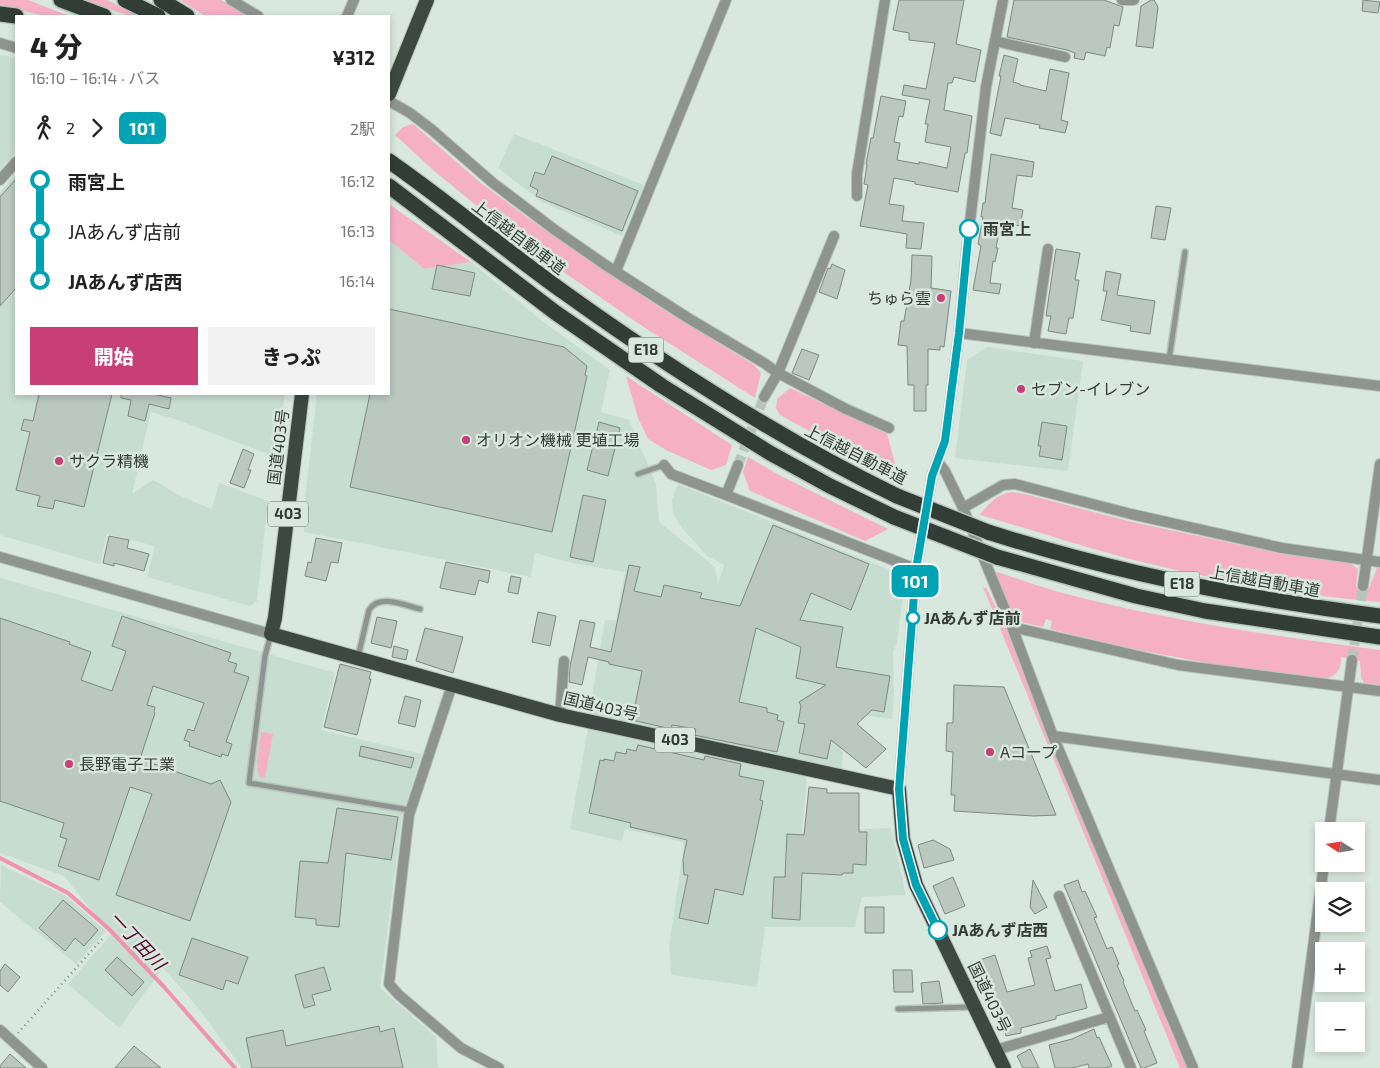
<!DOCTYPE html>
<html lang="ja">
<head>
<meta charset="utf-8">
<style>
  body { margin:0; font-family:"Exo 2","Noto Sans JP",sans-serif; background:#f2f2f2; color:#222; height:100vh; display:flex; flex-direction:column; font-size:19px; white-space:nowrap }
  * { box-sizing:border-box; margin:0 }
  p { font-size:16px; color:#767676 }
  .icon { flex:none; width:28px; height:28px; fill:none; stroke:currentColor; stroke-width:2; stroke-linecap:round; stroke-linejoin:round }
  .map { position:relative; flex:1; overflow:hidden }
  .details { position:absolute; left:15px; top:15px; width:375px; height:380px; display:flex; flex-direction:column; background:#fff; border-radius:0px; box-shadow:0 2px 8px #0003 }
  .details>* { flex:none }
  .badge { padding:0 10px; border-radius:8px; font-size:18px; line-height:32px }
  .needle { width:32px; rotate:282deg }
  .buttons { position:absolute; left:1315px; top:822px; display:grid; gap:10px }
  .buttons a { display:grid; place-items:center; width:50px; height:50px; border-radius:0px; background:#fff; box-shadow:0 2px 8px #0003; font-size:25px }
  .map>.badge { position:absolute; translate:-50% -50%; box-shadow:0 0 0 2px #fff }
  .legs { display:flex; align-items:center; gap:8px; height:55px; padding:0 15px; font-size:16px }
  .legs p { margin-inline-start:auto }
  .overview { display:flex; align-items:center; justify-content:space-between; height:85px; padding:0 15px }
  h1 { font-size:28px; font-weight:800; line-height:38px }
  .action { display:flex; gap:10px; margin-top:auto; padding:10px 15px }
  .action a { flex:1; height:58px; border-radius:0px; background:#c83e77; color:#fff; font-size:20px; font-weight:800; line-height:58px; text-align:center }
  .action a+a { background:#f2f2f2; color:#222 }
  ul { padding:0 15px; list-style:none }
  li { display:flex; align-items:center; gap:18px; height:50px; font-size:19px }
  li i { display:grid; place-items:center; width:8px; height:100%; margin:0 6px; background:currentColor }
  li i::after { content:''; width:12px; height:12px; margin:-6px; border:4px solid; border-radius:50%; background:#fff }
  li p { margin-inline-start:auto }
  li:first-child i { background:linear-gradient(#0000 50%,currentColor 0) }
  li:last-child i { background:linear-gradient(currentColor 50%,#0000 0) }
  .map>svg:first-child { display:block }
</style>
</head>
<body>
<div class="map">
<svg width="1380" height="1068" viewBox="0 0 1380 1068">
  <rect width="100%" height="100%" fill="#d9e8df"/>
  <!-- built -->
  <path fill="#c7ddd0" d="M0 55 16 58V152L0 170Z
    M514 134 644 185 622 236 542 202 498 168Z
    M16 174V394H285L276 457 175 419 151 412 132 494 153 480 163 485 177 495 212 509 219 483 268 501 257 601 250 606 147 577 155 546 107 534 100 564 0 535V192Z
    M389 240 424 269 471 262 542 321 610 370 601 412 629 420 656 484 659 522 715 567 718 585 724 565 707 556 682 528 673 514 672 500 678 484 905 576 897 644 893 651 894 695 892 719 837 712 827 726 843 752 842 771 589 714 605 620H616L625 572 568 562 535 553 531 577 304 532V509L317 394H389Z
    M987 347 1083 361 1068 471 955 458 967 360Z
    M0 578 335 673 321 730 422 754 402 816 380 988 436 1037 438 1068H242L196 1005 163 968 119 1028 68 984 111 935 64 876 0 853Z
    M588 728 807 775 802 832 891 828 906 895 862 897 855 927H765L757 987 671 975 669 946 684 845 682 842 625 829 622 841 570 829Z
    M1 865 66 896 106 931 76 964 0 902Z"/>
  <!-- green -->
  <path fill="#f6b0c5" d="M0 0H28L69 16H45L0 5Z
    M82 0H107L138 16H130Z
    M180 0H221L249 16H205Z
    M413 124 482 184 535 223 650 301 754 365 761 373 755 398 639 324 523 244 433 170 395 135 403 127Z
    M389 204 471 262 424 269 389 240Z
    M626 376 732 445 726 465 711 470 668 451 648 439 638 418Z
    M790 388 887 434 899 478 882 471 780 415 776 408 777 399Z
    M748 457 781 476 888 529 865 541 750 491 743 472Z
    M1012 492 1025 494 1128 521 1282 554 1350 563 1358 569 1356 587 1369 588 1377 568H1380V602C1295 595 1209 579 1126 558 1077 545 1029 529 980 515 990 502 996 495 1012 492Z
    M994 571C1016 578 1037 586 1059 592 1165 620 1272 636 1380 650V685L1364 683 1361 677 1360 661 1341 657C1341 672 1336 676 1322 680 1230 668 1141 653 1050 629L1052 621 1046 619 1043 627 1014 620Z
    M983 587 987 589 1006 628 1188 1068H1180Z
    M261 732 273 734 265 778 259 777 257 761Z"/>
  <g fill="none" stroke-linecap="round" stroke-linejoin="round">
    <!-- stream -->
    <path stroke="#f192b1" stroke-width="4" d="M0 858 68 893 109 929 165 988 235 1068"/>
  </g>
  <!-- building -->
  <path fill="#bac8c0" stroke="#7b8981" d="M899 0H964L956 44 981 50 975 82 954 77 952 83H948L944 110 972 116 967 153H965L958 192 915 184V182L894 178 889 204 904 206 902 221 924 223 921 249 906 248 907 234 860 226 868 185 864 184 867 165 866 164 871 138H873L881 96 906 101 903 117 899 116 894 142 900 143 897 160 919 164V162L947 168 951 147 925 142 928 124H925L930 100 902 95 904 85 926 89 935 43 909 40V33L893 30Z
    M1014 0H1104L1123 7 1119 26 1114 25 1110 48 1107 47 1105 56 1086 52 1084 60 1074 58 1075 53 1067 50 1007 37Z
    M1151 0H1154L1158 7 1153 48 1136 46 1141 6Z
    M1363 0 1380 2 1378 13 1362 11Z
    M1004 55 1018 59 1013 82 1020 84V85L1046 91 1050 69 1069 73 1061 120 1068 122 1065 133 1039 128 1040 125 1005 118 1001 136 990 133 1001 76H999Z
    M991 154 1034 162 1032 177 1017 175 1012 208 1023 210 1020 226 1001 222 996 248H998L995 262 993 261 990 283 1001 284 999 294 973 290 981 246 978 244 983 217H981L983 203H985Z
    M552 156 638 191 622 231 536 196 538 190 530 186 535 172 544 175Z
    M16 179V288L0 306V197Z
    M1156 206 1171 208 1165 240 1151 238Z
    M1056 249 1080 253 1075 280H1079L1073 318H1069L1066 334 1048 331 1051 316H1046Z
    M912 255 932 256 931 288 951 291 944 347 940 346V350L928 349V385H926V411H914V385H908L907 346 898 345 901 321H904L911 280Z
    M832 264 845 270 837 299 819 292 828 268 830 269Z
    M437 265 475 273 470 296 432 289Z
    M1106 271 1121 274 1117 295 1155 301 1150 334 1130 331 1131 326 1101 320 1107 291H1103Z
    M389 309 564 347 587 366 585 375 587 376 552 532 350 487 370 394H389Z
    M802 349 819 355 809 380 792 373Z
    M39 394H112L84 507 55 500 53 509 37 506 40 496 16 490 30 432 21 430 24 419 33 421Z
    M121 394H153L171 398 169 409 149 404 145 421 128 416 131 400 121 398Z
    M599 422 620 428 608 476 587 470Z
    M1042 422 1067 426 1062 460 1039 456 1041 446H1038Z
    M243 449 254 454 248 470H251L244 488 230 483Z
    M583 495 606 500 593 562 570 557Z
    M773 525 869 564 851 610 811 593 800 620 843 627 836 667 890 676 884 712 872 710 857 724 886 749 866 768 831 740 827 759 799 753 805 724 798 723 801 706 799 702 826 685 796 678 801 647 756 628 739 702 767 708V712L778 715 777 720 784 722 777 752 694 735 696 729 672 725 671 729 632 720 642 671 609 664V662L588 657 582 685 569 682 570 666 580 620 595 623 590 647 611 652 629 565 640 567 634 591 661 597 664 585 702 593 700 598 740 606Z
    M109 536 129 540 127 548 149 554 144 571 114 563V566L103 563Z
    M316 538 342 543 338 563 331 562 326 581 305 576 308 562 311 563Z
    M446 562 490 571 488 583 479 580 475 595 440 588Z
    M511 576 521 578 518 594 508 592Z
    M538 612 556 616 550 646 532 642Z
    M122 616 231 653 228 661 237 664 234 672 249 677 226 742 232 744 228 756 222 754 221 757 189 746 190 742 184 740 188 729 194 731 204 703 153 686 147 705 155 707 154 712 155 713 140 759 211 784 220 780 231 802 190 921 116 895 152 794 130 787 99 880 58 866 67 839 60 837 64 823 0 801V618L70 642 69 644 91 652 81 680 112 691 126 651 112 646Z
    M377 617 397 621 391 648 371 643Z
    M425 628 463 637 453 673 416 661Z
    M394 646 408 650 406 660 392 657Z
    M340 664 371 672 369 679H371L357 735 324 727Z
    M954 685 1004 687 1056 815 1034 816 954 811 955 795H951L953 752 946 751 947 723H953Z
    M405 696 421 700 415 727 398 723Z
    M638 745 704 760 705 756 741 764 739 776 764 781 760 800 763 801 743 895 715 889 708 924 679 918 688 875H684L683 859 687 840 630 827 631 823 589 813 600 760 604 761V759L614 761 616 752 626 754 627 749 636 751Z
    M361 746 414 758 411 768 359 756Z
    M809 787 827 789V793H859V832H867L866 865 853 864V873H843L842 875 802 873 800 920 772 918 774 877H785L787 834 804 835Z
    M337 808 398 817 391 860 346 853 339 927 316 925V919L295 917 300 861 328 863Z
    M933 840 950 849 954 860 924 868 918 845Z
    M953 877 965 906 945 914 933 886Z
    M1033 880 1047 907 1035 914 1030 907Z
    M1078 880 1082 892 1085 891 1097 917 1094 918 1107 949 1112 947 1119 964 1117 965 1124 981 1123 982 1135 1011 1137 1010 1146 1030 1144 1031 1157 1063 1144 1068H1141L1064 885Z
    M63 900 98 930 84 946 75 938 65 951 39 928Z
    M865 907H884V933H865Z
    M192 938 248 957 238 984 226 980 223 990 179 975Z
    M1047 946 1051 958 1046 959 1055 991 1081 984 1087 1008 1056 1016V1019L1021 1028V1033L1006 1036 1002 1013 991 1015 988 1006 994 1004 988 983 982 985 979 975 974 976 970 963 995 955 1007 992 1035 985 1028 958 1032 957 1030 951Z
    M117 957 144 982 132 996 105 970Z
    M5 964 20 977 8 992 0 985V971Z
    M324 967 331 990 312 995 315 1005 304 1008 295 975Z
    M893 970H912L913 992H894Z
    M939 981 943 1003 923 1004 921 983Z
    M379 1026 380 1032 394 1028 403 1068H252L246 1038 283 1030 286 1046Z
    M1094 1029 1097 1038 1099 1037 1112 1066 1106 1068H1089L1088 1064 1072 1068H1055L1049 1045 1072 1039Z
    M134 1046 161 1068H115Z
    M1030 1049 1039 1068H1023L1017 1056Z
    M10 1054 26 1068H0V1066Z"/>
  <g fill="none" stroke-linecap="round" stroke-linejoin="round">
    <!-- minor-tunnel -->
    <path stroke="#b8c5be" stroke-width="10" stroke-dasharray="10 5" stroke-linecap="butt" d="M738 465 764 397
      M1352 660 1363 586"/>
    <!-- tertiary-tunnel -->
    <path stroke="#b8c5be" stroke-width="10" stroke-dasharray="10 5" stroke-linecap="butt" d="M134 16 145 0"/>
    <!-- service casing -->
    <g stroke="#b8c5be" stroke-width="8">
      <path id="service" d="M1169 360 1185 252
        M638 474 664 465
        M271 634 265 656 249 783 410 810
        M358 657 369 610C379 593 404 605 420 609
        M898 1009 972 1007"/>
    </g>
    <!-- minor casing -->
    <g stroke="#b8c5be" stroke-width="12">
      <path id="minor" d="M231 0 258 16
        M1122 0H1134
        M347 16 354 0
        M995 41 1065 57
        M0 43 16 48
        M389 101 410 113 431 129 493 183 555 230 604 264 688 318 764 363 778 373 764 397
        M857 196V174L885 0
        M834 236 778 373 846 409 889 428
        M616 271 726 0
        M1034 343 1048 249
        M938 462 945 471 963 508 1012 627 1053 736 1193 1068
        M664 465 671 474 726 495
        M738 465 726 495 916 569
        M963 508 1003 485 1015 484 1131 514 1282 548 1380 562
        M1363 586 1380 464
        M1012 627 1178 665 1380 691
        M452 685 409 815 389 984 399 995 461 1048 499 1068
        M560 715 564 661
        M1053 736 1380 780
        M1329 831 1352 660
        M1059 896 1131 1068
        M0 1030 42 1068
        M996 1050 1109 1017
        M1297 1068 1324 864"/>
    </g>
    <!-- tertiary casing -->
    <g stroke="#b8c5be" stroke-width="12">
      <path id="tertiary" d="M0 180 16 162
        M959 333 1380 386
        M0 557 271 634
        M899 789 916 569 932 476 945 441 959 333 967 247 986 87 1003 0"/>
    </g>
    <!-- trunk casing -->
    <g stroke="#b8c5be" stroke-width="16">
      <path id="trunk" d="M389 94 427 0
        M302 394 275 618 271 634 560 715 899 789 903 839 916 885 1004 1068"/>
    </g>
    <!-- motorway casing -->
    <g stroke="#b8c5be" stroke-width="18">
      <path id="motorway" d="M61 0 104 16
        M125 0 158 16
        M161 0 187 16
        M0 14 16 16
        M389 161C449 203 505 250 565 293 671 369 780 439 897 496
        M389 186 556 313 662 386 770 453 830 486 894 517
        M988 532C1116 573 1247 599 1380 616
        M997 557 1136 596 1205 611 1380 637"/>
    </g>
    <!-- path -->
    <path stroke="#828c87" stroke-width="2.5" stroke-dasharray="1 4" stroke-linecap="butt" d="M18 1033 102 939"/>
    <!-- service -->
    <use href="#service" stroke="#8e9490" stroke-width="5"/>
    <!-- minor -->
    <use href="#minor" stroke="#8e9490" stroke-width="10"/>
    <!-- tertiary -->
    <use href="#tertiary" stroke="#8e9490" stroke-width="10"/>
    <!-- trunk -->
    <use href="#trunk" stroke="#3d4842" stroke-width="14"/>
    <!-- motorway -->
    <use href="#motorway" stroke="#313d36" stroke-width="15"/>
    <!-- motorway-bridge casing -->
    <g stroke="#b8c5be" stroke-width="18" stroke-linecap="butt">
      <path id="motorway-bridge" d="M897 496 988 532
        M894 517 997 557"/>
    </g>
    <!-- motorway-bridge -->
    <use href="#motorway-bridge" stroke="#313d36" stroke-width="15"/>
  </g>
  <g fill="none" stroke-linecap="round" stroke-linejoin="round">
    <!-- line-1 casing -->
    <g stroke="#fff" stroke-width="11">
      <path id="line-1" d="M938 930 916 885 903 839 899 789 916 569 932 476 945 441 959 333 969 229"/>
    </g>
    <!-- line-1 -->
    <use href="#line-1" stroke="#00a3b4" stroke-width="8"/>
  </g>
  <!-- markers -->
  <g fill="#fff" stroke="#00a3b4" stroke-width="2.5">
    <circle cx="969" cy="229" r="9"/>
    <circle cx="913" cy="618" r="6"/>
    <circle cx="938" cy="930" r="9"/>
  </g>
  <g fill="#c83e77" stroke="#d9e8df" stroke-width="2">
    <circle cx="941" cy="298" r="5"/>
    <circle cx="1021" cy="389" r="5"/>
    <circle cx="466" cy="440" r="5"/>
    <circle cx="59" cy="461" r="5"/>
    <circle cx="990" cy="752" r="5"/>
    <circle cx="69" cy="764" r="5"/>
  </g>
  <g text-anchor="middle" stroke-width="5" stroke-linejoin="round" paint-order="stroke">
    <!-- shield labels -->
    <g fill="#d9e8df" stroke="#666f6a" stroke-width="1">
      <rect x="628.5" y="337.5" width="35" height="25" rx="4"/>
      <rect x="268" y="501.5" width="40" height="25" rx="4"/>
      <rect x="1164.5" y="571.5" width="35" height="25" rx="4"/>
      <rect x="655" y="727.5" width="40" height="25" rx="4"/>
    </g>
    <g font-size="15" font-weight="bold" fill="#353b38">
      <text x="646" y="355">E18</text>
      <text x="288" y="519">403</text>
      <text x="1182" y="589">E18</text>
      <text x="675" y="745">403</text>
    </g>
    <!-- stop labels -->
    <g font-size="16" font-weight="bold" fill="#353b38" stroke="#d9e8df" text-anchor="start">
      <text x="983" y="235">雨宮上</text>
      <text x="924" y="624">JAあんず店前</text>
      <text x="952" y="936">JAあんず店西</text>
    </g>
    <!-- street labels -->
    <g font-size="16" fill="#353b38" stroke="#d9e8df">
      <text transform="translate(519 237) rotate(37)" y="6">上信越自動車道</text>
      <text transform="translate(278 447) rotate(-83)" y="6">国道403号</text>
      <text transform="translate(856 454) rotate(27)" y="6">上信越自動車道</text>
      <text transform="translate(1265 581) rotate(10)" y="6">上信越自動車道</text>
      <text transform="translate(601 706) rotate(13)" y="6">国道403号</text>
      <text transform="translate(990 997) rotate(64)" y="6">国道403号</text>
    </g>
    <!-- poi labels -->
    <g font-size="16" fill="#353b38" stroke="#d9e8df" text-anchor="start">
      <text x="931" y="304" text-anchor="end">ちゅら雲</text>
      <text x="1031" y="395">セブン-イレブン</text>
      <text x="476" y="446">オリオン機械 更埴工場</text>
      <text x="69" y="467">サクラ精機</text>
      <text x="1000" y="758">Aコープ</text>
      <text x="79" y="770">長野電子工業</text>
    </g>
    <!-- water labels -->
    <g font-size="18" font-style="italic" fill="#550029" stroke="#d9e8df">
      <text transform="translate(137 941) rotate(47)" y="6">一丁田川</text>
    </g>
  </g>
</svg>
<div class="buttons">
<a><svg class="needle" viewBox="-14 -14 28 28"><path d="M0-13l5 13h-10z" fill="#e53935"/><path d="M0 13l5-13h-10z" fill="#767676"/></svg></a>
<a><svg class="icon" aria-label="layers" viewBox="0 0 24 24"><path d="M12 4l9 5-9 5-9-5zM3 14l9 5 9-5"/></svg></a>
<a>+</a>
<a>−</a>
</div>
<b class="badge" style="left:915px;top:581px;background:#00a3b4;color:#fff">101</b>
<section class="details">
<div class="overview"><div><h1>4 分</h1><p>16:10 – 16:14 · バス</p></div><b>¥312</b></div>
<div class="legs"><svg class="icon" aria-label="walk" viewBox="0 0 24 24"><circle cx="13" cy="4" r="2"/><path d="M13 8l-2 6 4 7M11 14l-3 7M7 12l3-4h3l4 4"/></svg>2<svg class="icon" aria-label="forward" viewBox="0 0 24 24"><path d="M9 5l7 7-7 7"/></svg><b class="badge" style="background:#00a3b4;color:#fff">101</b><p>2駅</p></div>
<ul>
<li><i style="color:#00a3b4"></i><b>雨宮上</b><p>16:12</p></li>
<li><i style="color:#00a3b4"></i><span>JAあんず店前</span><p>16:13</p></li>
<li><i style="color:#00a3b4"></i><b>JAあんず店西</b><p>16:14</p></li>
</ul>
<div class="action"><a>開始</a><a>きっぷ</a></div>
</section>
</div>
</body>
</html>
